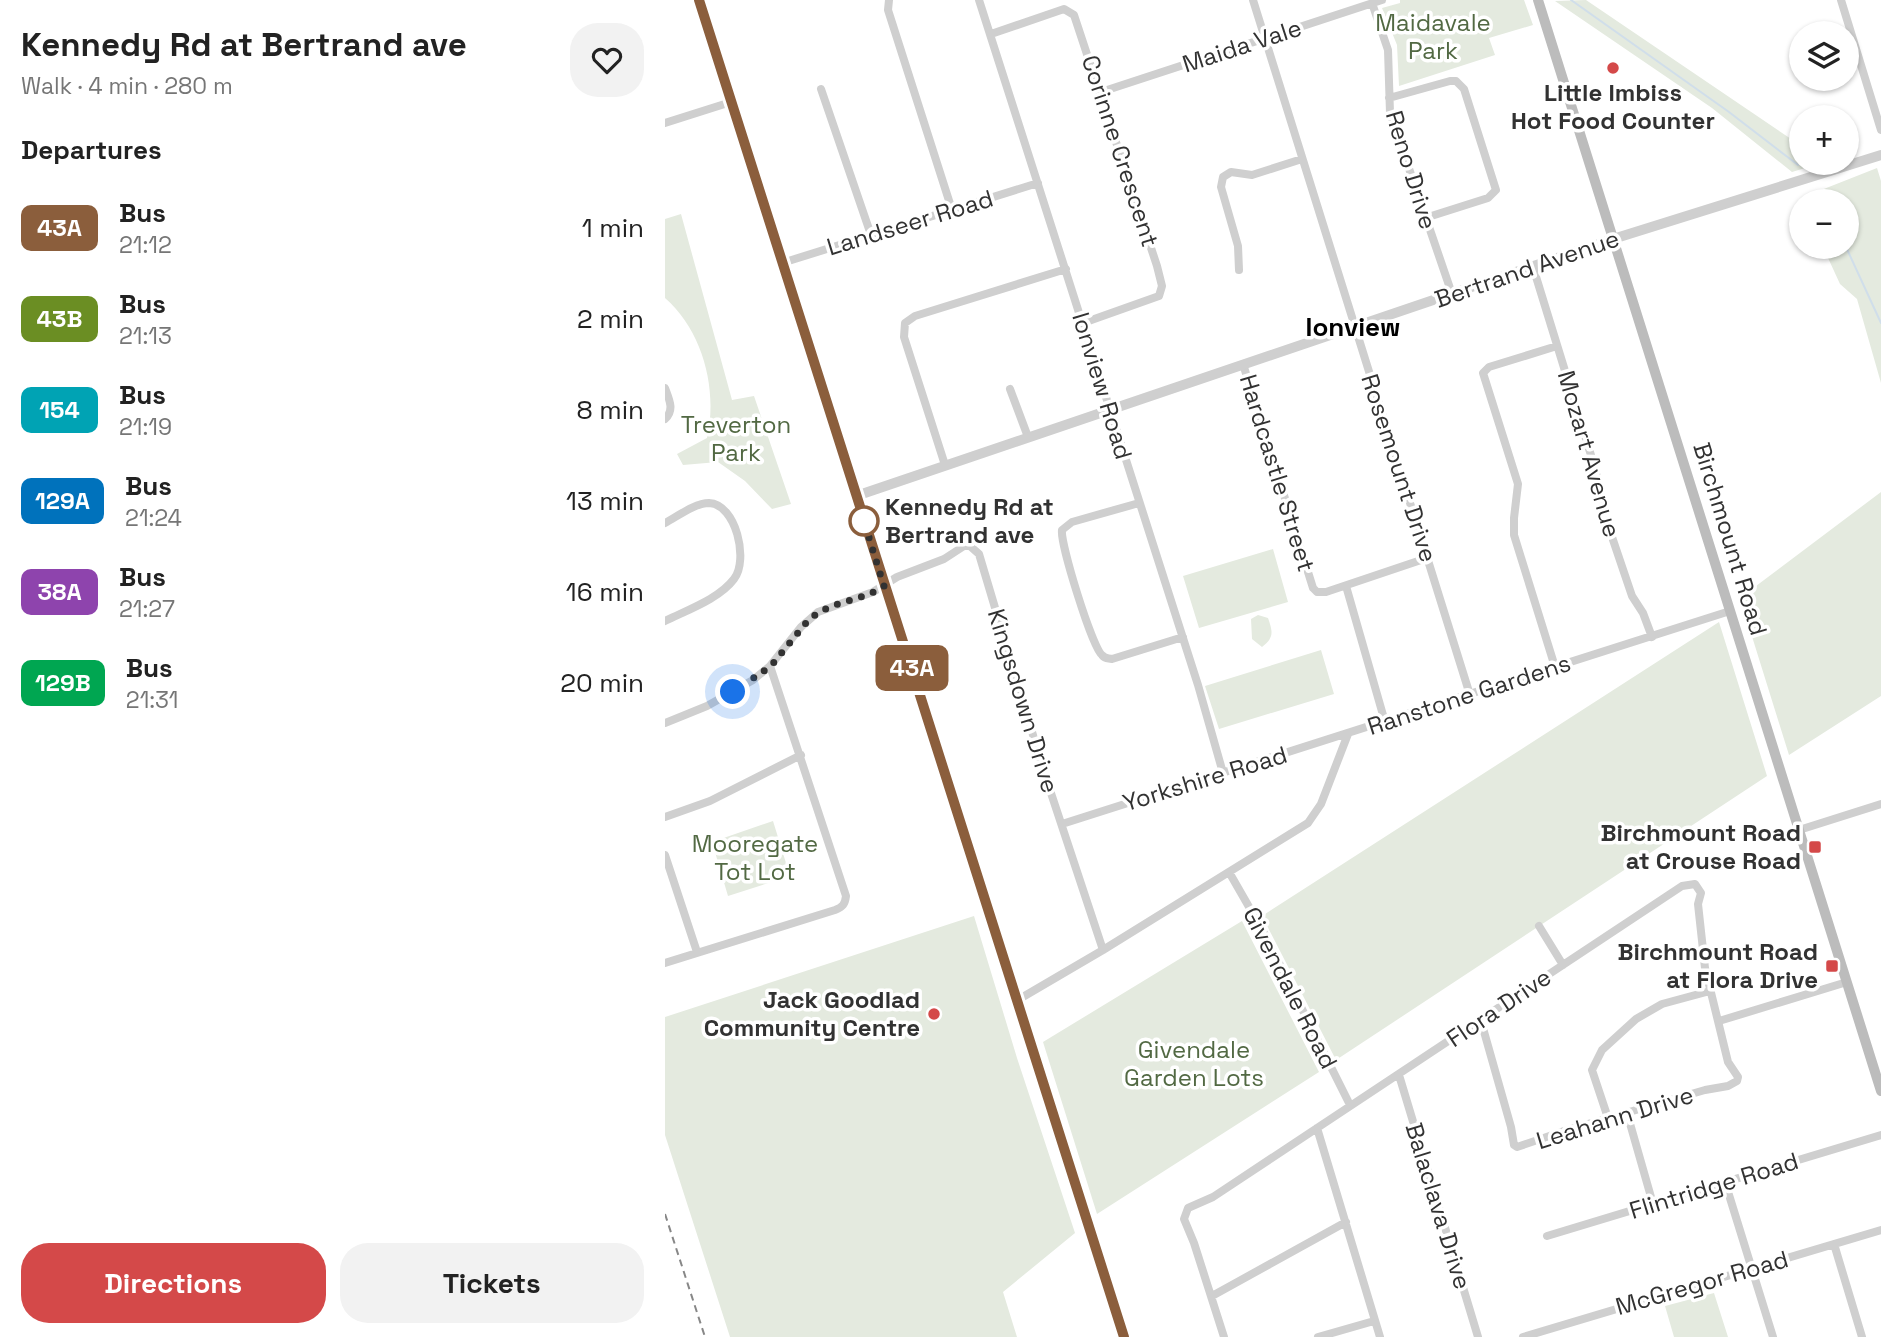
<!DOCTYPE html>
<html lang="en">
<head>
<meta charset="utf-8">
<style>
  body { margin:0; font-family:"Space Grotesk",sans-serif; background:#f2f2f2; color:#222; height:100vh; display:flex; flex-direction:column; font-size:26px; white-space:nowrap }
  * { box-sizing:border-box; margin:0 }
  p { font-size:23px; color:#767676 }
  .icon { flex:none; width:38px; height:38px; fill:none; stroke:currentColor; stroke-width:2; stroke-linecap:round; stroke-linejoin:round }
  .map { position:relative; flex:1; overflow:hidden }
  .drawer { display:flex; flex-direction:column; background:#fff; width:665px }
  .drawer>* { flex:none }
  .badge { padding:0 14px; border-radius:10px; font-size:24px; line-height:46px }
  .buttons { position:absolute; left:1124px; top:21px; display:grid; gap:14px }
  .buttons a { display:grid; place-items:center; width:70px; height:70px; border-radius:50%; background:#fff; box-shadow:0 2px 5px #0004; font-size:35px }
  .you { position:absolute; width:35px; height:35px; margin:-18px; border:5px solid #fff; border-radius:50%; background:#1a73e8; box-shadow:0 0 0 10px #1a73e833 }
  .map>.badge { position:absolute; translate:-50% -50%; box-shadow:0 0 0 4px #fff }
  h2 { padding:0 21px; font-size:26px; line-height:63px }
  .round { display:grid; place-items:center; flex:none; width:74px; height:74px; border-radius:28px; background:#f2f2f2 }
  .head { display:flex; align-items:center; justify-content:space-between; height:119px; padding:0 21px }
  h1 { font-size:33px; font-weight:700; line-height:52px }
  .primary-button { display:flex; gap:14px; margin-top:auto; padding:14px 21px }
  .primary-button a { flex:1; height:80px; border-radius:28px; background:#d44949; color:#fff; font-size:28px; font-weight:700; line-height:80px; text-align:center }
  .primary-button a+a { background:#f2f2f2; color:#222 }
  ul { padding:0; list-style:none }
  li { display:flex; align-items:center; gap:21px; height:91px; padding:0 21px }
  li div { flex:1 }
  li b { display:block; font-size:26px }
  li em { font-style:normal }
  li .badge { min-width:77px; font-weight:700; text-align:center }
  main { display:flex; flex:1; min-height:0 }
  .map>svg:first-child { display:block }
</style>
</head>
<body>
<main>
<section class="drawer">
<div class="head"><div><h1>Kennedy Rd at Bertrand ave</h1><p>Walk · 4 min · 280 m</p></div><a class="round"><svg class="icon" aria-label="heart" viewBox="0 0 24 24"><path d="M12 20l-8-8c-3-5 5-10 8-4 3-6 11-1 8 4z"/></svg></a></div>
<h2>Departures</h2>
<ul>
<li><span class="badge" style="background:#8b5e3c;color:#fff">43A</span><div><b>Bus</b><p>21:12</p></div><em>1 min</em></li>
<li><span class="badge" style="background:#6b8e23;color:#fff">43B</span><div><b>Bus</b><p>21:13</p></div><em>2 min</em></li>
<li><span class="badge" style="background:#00a3b4;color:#fff">154</span><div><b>Bus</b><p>21:19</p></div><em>8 min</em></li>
<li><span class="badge" style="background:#0072bc;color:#fff">129A</span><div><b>Bus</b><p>21:24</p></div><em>13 min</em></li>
<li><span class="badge" style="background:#8e44ad;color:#fff">38A</span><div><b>Bus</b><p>21:27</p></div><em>16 min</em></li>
<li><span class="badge" style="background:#00a651;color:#fff">129B</span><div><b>Bus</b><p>21:31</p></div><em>20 min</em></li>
</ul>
<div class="primary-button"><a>Directions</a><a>Tickets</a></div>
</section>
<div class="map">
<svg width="1216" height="1337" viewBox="0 0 1216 1337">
  <rect width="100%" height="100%" fill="#fff"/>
  <!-- green -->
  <path fill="#e4eadf" d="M735 0H859L868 25 824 38 830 55 734 86 732 45 717 8 735 3Z
    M921 0 1129 141 1136 149V163H1148L1150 165 1127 172 1047 108 890 1Z
    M1212 168 1216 181V383L1192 299 1175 284 1158 247H1181V201H1137L1136 198Z
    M16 214 67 400 89 396 126 504 107 509 80 481 53 462 18 465 12 454 42 438C53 390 38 331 0 298V219Z
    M1216 492V696L1124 755 1075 598Z
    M608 549 623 602 534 628 518 576Z
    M593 615 603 618C608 632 609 638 597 647L587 639 586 619Z
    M1054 622 1102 776 671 1060 597 916Z
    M656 650 669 694 554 729 540 686Z
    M108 821 125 876 63 896 47 842Z
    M309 916 352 1058 410 1233 338 1292 352 1337H65L0 1135V1017Z
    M577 921 654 1072 432 1214 378 1042Z
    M1049 1293 1063 1337H1009L1000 1306Z"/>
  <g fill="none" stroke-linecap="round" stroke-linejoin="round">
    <!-- stream -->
    <path stroke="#d0deea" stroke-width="2" d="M906 0 1064 112 1133 165
      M1150 192 1159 201
      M1181 247 1216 323"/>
    <!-- minor -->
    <path stroke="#cfcfcf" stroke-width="8" d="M224 0 223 10 287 210
      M314 0 533 685 558 773
      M588 0 805 695
      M1176 0 1216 130
      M707 3 723 50 725 113 787 294
      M326 34 399 9 409 15 492 266 497 286 494 296 418 323
      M156 89 206 235
      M436 92 717 0
      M724 98 785 81H791L799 89 831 190 823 198 760 218
      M0 123 66 102
      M117 263 373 183
      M868 267 929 465 946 534 967 596 978 613 987 637
      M574 270 573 246 556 187 558 177 566 172 587 175 637 159
      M578 364 648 588 652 592H661L762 558
      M0 388C4 399 10 410 0 419
      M345 389 363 437
      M280 465 239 337 240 323 250 316 401 269
      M474 503 407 522 397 530C395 543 427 647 437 655 440 659 442 658 447 659L518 637
      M0 523C13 516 30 503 44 503 71 504 84 560 69 579 54 599 22 610 0 621
      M681 586 720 722
      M890 667 849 535V518L853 484 818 373 824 367 892 346
      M0 723 42 706 88 680 105 666 136 627 153 612 208 592 232 577 279 559 299 546H305L314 554 379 772 438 950
      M0 817 45 801 136 755
      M397 824 1065 611
      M1134 830 1216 804
      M0 855 32 952
      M564 872 599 933 685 1105
      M874 926 898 965
      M0 963 170 910C178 907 180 904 181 896L105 666
      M351 1001 438 950 643 823 656 804 683 734
      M1054 1021 1182 982
      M734 1075 813 1337
      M962 1113 988 1204
      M943 1118 927 1070 937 1050 971 1019 997 1004 1045 991
      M652 1128 715 1337
      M1060 1182 1108 1337
      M882 1236 1216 1135
      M1169 1244 1197 1337
      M547 1296 681 1222
      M559 1337 529 1243 519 1219 523 1208 548 1197 1017 886 1030 884 1036 893 1033 904 1040 968 1063 1062 1073 1077 1072 1081 1063 1086 1040 1090 902 1130 852 1147 849 1145 846 1127 816 1021
      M653 1337 709 1321
      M858 1337 1216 1230"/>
    <!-- tertiary -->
    <path stroke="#cfcfcf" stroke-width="10" d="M191 496 948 239 1216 155"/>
    <!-- secondary -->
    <path stroke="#bcbcbc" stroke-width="10" d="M34 0 459 1337
      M873 0 1216 1091"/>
    <!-- rail -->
    <path stroke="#878787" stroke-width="2" stroke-dasharray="7 5" stroke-linecap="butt" d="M0 1214 40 1337"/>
  </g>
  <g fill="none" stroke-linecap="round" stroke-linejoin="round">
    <!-- line casing -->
    <g stroke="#fff" stroke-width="16">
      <path id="line" d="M34 0 459 1337"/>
    </g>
    <!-- line -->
    <use href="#line" stroke="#8b5e3c" stroke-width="10"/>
    <!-- walk -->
    <path stroke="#323232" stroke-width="7" stroke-dasharray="0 12.6" d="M68 692 106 666 145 618 164 607 205 594 219 586 197 515 199 521"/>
  </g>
  <!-- markers -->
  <g fill="#d44949" stroke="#fff" stroke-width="2.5">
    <circle cx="948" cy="68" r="7"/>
    <rect x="1143" y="840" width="14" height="14" rx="3.5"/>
    <rect x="1160" y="959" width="14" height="14" rx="3.5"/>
    <circle cx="269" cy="1014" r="7"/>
  </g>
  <circle fill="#fff" stroke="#8b5e3c" stroke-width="3.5" cx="199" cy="521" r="14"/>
  <g text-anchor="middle" stroke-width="7" stroke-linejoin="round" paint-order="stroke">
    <!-- park labels -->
    <g font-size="24" fill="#526943" stroke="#fff">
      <text x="768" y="31">Maidavale<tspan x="768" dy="28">Park</tspan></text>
      <text x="71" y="433">Treverton<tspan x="71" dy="28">Park</tspan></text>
      <text x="90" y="852">Mooregate<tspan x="90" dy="28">Tot Lot</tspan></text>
      <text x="529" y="1058">Givendale<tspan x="529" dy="28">Garden Lots</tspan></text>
    </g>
    <!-- street labels -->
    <g font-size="24" fill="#323232" stroke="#fff">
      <text transform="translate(577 46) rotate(-18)" y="8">Maida Vale</text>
      <text transform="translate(455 151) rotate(72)" y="8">Corinne Crescent</text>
      <text transform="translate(746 170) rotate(73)" y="8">Reno Drive</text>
      <text transform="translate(245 223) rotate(-17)" y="8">Landseer Road</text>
      <text transform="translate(862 269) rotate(-19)" y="8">Bertrand Avenue</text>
      <text transform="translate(437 386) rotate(73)" y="8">Ionview Road</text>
      <text transform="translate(924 454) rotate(74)" y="8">Mozart Avenue</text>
      <text transform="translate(734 468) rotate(72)" y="8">Rosemount Drive</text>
      <text transform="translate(612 473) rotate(73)" y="8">Hardcastle Street</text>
      <text transform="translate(1065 539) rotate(73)" y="8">Birchmount Road</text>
      <text transform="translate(804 695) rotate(-18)" y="8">Ranstone Gardens</text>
      <text transform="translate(358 701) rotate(73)" y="8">Kingsdown Drive</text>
      <text transform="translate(540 779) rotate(-17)" y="8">Yorkshire Road</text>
      <text transform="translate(625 988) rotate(63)" y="8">Givendale Road</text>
      <text transform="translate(834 1008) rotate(-34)" y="8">Flora Drive</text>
      <text transform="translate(950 1118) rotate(-17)" y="8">Leahann Drive</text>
      <text transform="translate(1049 1186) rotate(-17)" y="8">Flintridge Road</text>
      <text transform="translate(773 1206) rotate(73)" y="8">Balaclava Drive</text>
      <text transform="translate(1037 1283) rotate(-16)" y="8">McGregor Road</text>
    </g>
    <!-- poi labels -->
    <g font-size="24" font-weight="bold" fill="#323232" stroke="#fff" text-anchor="end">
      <text x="948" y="101" text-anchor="middle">Little Imbiss<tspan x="948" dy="28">Hot Food Counter</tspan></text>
      <text x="1136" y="841">Birchmount Road<tspan x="1136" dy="28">at Crouse Road</tspan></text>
      <text x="1153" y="960">Birchmount Road<tspan x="1153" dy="28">at Flora Drive</tspan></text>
      <text x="255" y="1008">Jack Goodlad<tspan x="255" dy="28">Community Centre</tspan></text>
    </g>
    <!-- stop labels -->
    <g font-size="24" font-weight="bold" fill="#323232" stroke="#fff" text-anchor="start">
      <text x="220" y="515">Kennedy Rd at<tspan x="220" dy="28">Bertrand ave</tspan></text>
    </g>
    <!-- neighbourhood labels -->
    <g font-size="26" font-weight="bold" fill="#000" stroke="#fff">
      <text x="688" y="336">Ionview</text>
    </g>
  </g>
</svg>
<div class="buttons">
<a><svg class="icon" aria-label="layers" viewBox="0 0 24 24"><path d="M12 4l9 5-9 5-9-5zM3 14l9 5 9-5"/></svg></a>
<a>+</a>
<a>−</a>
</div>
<div class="you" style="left:68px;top:692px"></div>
<b class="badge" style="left:247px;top:668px;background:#8b5e3c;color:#fff">43A</b>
</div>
</main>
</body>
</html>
